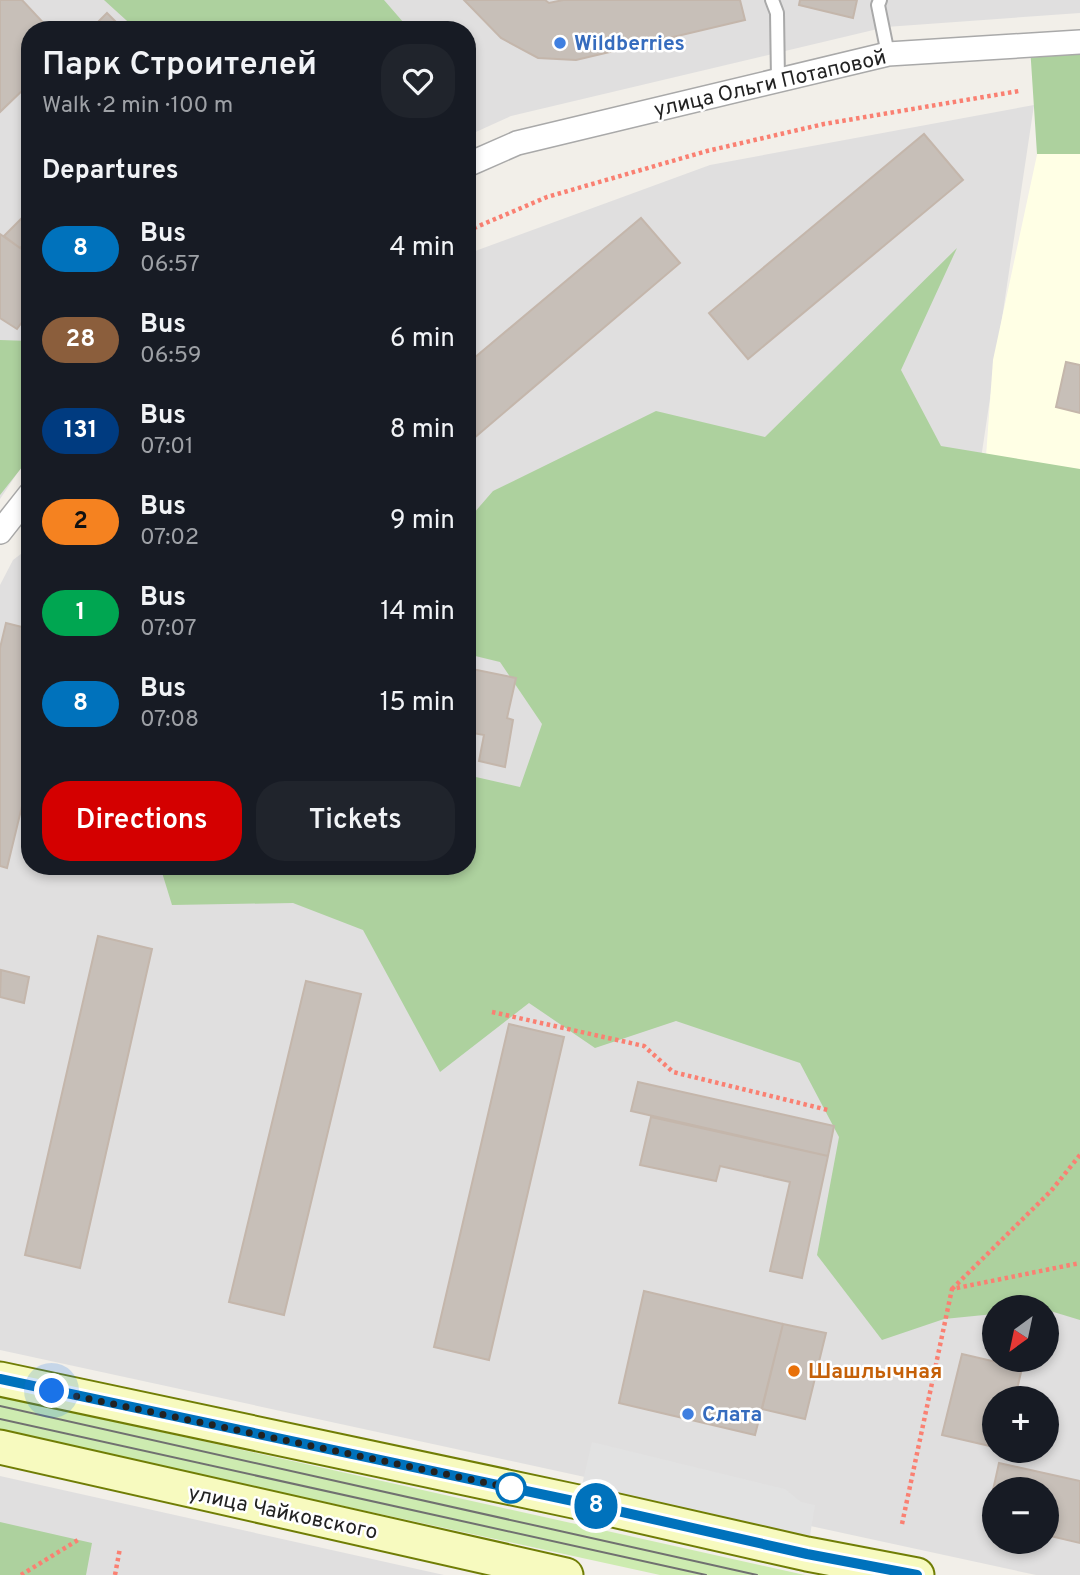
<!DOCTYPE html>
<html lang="en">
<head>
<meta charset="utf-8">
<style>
  body { margin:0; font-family:Overpass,sans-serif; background:#20242c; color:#f1f3f6; height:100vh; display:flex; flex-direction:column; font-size:26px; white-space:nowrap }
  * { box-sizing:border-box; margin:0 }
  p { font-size:23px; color:#9ea1a6 }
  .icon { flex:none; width:38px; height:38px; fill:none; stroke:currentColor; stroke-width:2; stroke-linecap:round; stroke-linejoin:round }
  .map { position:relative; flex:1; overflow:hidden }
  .side { position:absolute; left:21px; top:21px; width:455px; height:854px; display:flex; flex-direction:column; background:#171b24; border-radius:28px; box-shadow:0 4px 10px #0003 }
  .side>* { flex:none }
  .badge { padding:0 14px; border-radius:23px; font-size:24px; line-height:46px }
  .needle { width:46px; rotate:213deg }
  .buttons { position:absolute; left:982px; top:1295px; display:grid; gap:14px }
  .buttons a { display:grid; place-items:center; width:77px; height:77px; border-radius:50%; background:#171b24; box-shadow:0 4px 10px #0003; font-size:35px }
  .you { position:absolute; width:35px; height:35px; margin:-18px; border:5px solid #fff; border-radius:50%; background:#1a73e8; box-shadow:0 0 0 10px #1a73e833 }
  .map>.badge { position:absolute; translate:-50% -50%; box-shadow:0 0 0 4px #fff }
  h2 { padding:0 21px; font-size:26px; line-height:63px }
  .round { display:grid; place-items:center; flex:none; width:74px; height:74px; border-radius:28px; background:#20242c }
  .overview { display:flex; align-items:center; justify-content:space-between; height:119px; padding:0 21px }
  h1 { font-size:33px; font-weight:600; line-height:52px }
  .cta { display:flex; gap:14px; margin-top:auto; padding:14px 21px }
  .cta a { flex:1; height:80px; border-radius:28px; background:#d40000; color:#fff; font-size:28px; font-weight:600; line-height:80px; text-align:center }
  .cta a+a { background:#20242c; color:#f1f3f6 }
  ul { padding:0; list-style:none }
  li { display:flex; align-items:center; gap:21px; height:91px; padding:0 21px }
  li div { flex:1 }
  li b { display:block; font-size:26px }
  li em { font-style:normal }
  li .badge { min-width:77px; font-weight:700; text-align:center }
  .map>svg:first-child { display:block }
</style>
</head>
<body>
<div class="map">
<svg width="1080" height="1575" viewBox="0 0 1080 1575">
  <rect width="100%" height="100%" fill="#f2efe9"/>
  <!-- residential -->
  <path fill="#e0dfdf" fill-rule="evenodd" d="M0 0H1080V13L886 27 511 116 467 136V30H30V454L0 499Z
    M1034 105 955 632 1080 658V1575H1036L0 1350V585L13 560 30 547V866H467V254L710 165ZM994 1307H1046V1360H994ZM994 1398H1046V1451H994ZM994 1489H1046V1542H994Z
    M0 1476 444 1575H0Z"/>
  <!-- education -->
  <path fill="#ffffe5" d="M1080 79V636L975 608 993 360 1053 80Z"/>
  <!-- grass -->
  <path fill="#cdebb0" d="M0 1396 805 1575H660L0 1431Z"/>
  <!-- forest -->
  <path fill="#add19e" d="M104 0H384L410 30H137Z
    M1030 46 1080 48V154H1037Z
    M957 248 901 370 941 446 1080 469V1320L1047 1310 1046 1307H994V1314L944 1319 882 1340 817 1255 839 1137 800 1063 676 1021 595 1048 529 1003 440 1072 363 930 293 903 172 905 160 866H467V775L520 787 542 724 500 662 467 654V521L493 491 656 411 765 437Z
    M0 340 30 341V457L0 495Z
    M0 1522 92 1543 86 1575H0Z"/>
  <!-- parking -->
  <path fill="#e2e2e2" d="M592 1442 785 1489 801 1502 815 1505 807 1554 578 1502Z"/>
  <!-- building -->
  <path fill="#c7bfb8" stroke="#c4b6ab" stroke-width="2" d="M0 0H22L50 30H30V83L0 112Z
    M464 0H545L549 3 563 0H740L745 20 576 60 538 58 501 38Z
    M800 0H857L853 18 799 5Z
    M107 13 124 30H90Z
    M924 134 963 180 748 359 709 313Z
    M30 210V238L20 248 4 236Z
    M641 218 680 263 467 444V364Z
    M0 234 30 255V311L17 329 0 318Z
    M1066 362 1080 365V413L1056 407Z
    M6 623 30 629V773L7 868 0 866V648Z
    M467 668 516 678 507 718 513 720 505 767 479 761 484 735 467 732Z
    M98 936 152 949 80 1268 25 1255Z
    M1 970 29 977 24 1003 0 997Z
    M306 981 361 994 284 1315 229 1302Z
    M509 1024 564 1037 489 1360 434 1347Z
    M638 1082 834 1126 828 1156 631 1111Z
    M651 1117 828 1156 802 1278 770 1271 790 1182 720 1166 716 1181 640 1165Z
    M644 1291 783 1324 755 1435 619 1403Z
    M783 1324 826 1333 805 1419 762 1409Z
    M962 1354 1022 1368 1015 1398H994V1447L942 1435Z
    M999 1463 1080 1481V1543L1046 1535V1489H994V1523L986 1522Z"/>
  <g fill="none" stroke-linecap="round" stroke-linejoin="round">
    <!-- lane casing -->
    <g stroke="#a9a9a9" stroke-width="16">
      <path id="lane" d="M772 0 777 13 778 80
        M880 0 878 5 888 54"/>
    </g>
    <!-- street casing -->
    <g stroke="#a9a9a9" stroke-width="26">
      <path id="street" d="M467 165 517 143 888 54 1080 42
        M0 532 30 494"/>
    </g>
    <!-- secondary casing -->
    <g stroke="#707d05" stroke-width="37">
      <path id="secondary" d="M0 1379 578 1502 807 1554 917 1575
        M0 1447 566 1575"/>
    </g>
    <!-- path -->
    <path stroke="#fa8072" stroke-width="4.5" stroke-dasharray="3.5 3.5" stroke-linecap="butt" d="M467 231 547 197 707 151 824 124 1019 91
      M492 1012 644 1046 673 1072 828 1110
      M952 1289 1051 1191 1080 1155
      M902 1524 952 1289 1080 1263
      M21 1575 78 1540
      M115 1575 120 1548"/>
    <!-- lane -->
    <use href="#lane" stroke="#fff" stroke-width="12"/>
    <!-- street -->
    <use href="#street" stroke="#fff" stroke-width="23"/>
    <!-- secondary -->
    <use href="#secondary" stroke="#f7fabf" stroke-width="33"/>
    <!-- tram -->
    <path stroke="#707070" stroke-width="2" d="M0 1406 757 1575
      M0 1419 706 1575"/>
  </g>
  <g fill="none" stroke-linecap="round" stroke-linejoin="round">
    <!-- line casing -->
    <g stroke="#fff" stroke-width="16">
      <path id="line" d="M0 1379 578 1502 807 1554 917 1575"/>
    </g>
    <!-- line -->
    <use href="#line" stroke="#0072bc" stroke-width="10"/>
    <!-- walk -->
    <path stroke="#222" stroke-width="7" stroke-dasharray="0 12.6" d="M52 1391 511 1488"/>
  </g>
  <!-- markers -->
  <g fill="#3f7fe0" stroke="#fff" stroke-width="2.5">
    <circle cx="560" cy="43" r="7"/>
    <circle cx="688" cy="1414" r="7"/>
  </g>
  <circle fill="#e8710a" stroke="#fff" stroke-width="2.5" cx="794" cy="1371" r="7"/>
  <circle fill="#fff" stroke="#0072bc" stroke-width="3.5" cx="511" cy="1488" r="14"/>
  <g text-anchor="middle" stroke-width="5" stroke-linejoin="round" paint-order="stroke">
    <!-- shop labels -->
    <g font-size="21" font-weight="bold" fill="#366cbe" stroke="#fff" text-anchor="start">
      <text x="574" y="50">Wildberries</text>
      <text x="702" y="1421">Слата</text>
    </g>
    <!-- street labels -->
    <g font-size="21" fill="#222" stroke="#fff">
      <text transform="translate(770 83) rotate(-13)" y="7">улица Ольги Потаповой</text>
      <text transform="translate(283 1512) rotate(12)" y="7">улица Чайковского</text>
    </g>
    <!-- food labels -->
    <g font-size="21" font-weight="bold" fill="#c56008" stroke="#fff" text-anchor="start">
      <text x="808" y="1378">Шашлычная</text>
    </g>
  </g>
</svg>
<div class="buttons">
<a><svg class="needle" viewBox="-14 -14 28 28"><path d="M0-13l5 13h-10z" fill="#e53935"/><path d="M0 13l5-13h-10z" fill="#9ea1a6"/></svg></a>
<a>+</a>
<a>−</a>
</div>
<div class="you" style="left:52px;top:1391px"></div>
<b class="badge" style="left:596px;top:1506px;background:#0072bc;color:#fff">8</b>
<section class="side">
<div class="overview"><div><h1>Парк Строителей</h1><p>Walk · 2 min · 100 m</p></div><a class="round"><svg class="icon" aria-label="heart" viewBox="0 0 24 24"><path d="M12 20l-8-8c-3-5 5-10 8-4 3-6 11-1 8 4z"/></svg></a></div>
<h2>Departures</h2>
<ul>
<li><span class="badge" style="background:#0072bc;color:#fff">8</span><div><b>Bus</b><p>06:57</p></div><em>4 min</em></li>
<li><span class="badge" style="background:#8b5e3c;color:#fff">28</span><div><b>Bus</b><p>06:59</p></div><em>6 min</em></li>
<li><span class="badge" style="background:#003b80;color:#fff">131</span><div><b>Bus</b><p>07:01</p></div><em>8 min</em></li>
<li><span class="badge" style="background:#f58220;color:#111">2</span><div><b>Bus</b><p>07:02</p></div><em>9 min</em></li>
<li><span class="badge" style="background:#00a651;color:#fff">1</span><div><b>Bus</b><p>07:07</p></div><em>14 min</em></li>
<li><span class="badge" style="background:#0072bc;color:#fff">8</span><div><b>Bus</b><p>07:08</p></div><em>15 min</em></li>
</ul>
<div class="cta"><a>Directions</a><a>Tickets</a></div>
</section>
</div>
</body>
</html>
